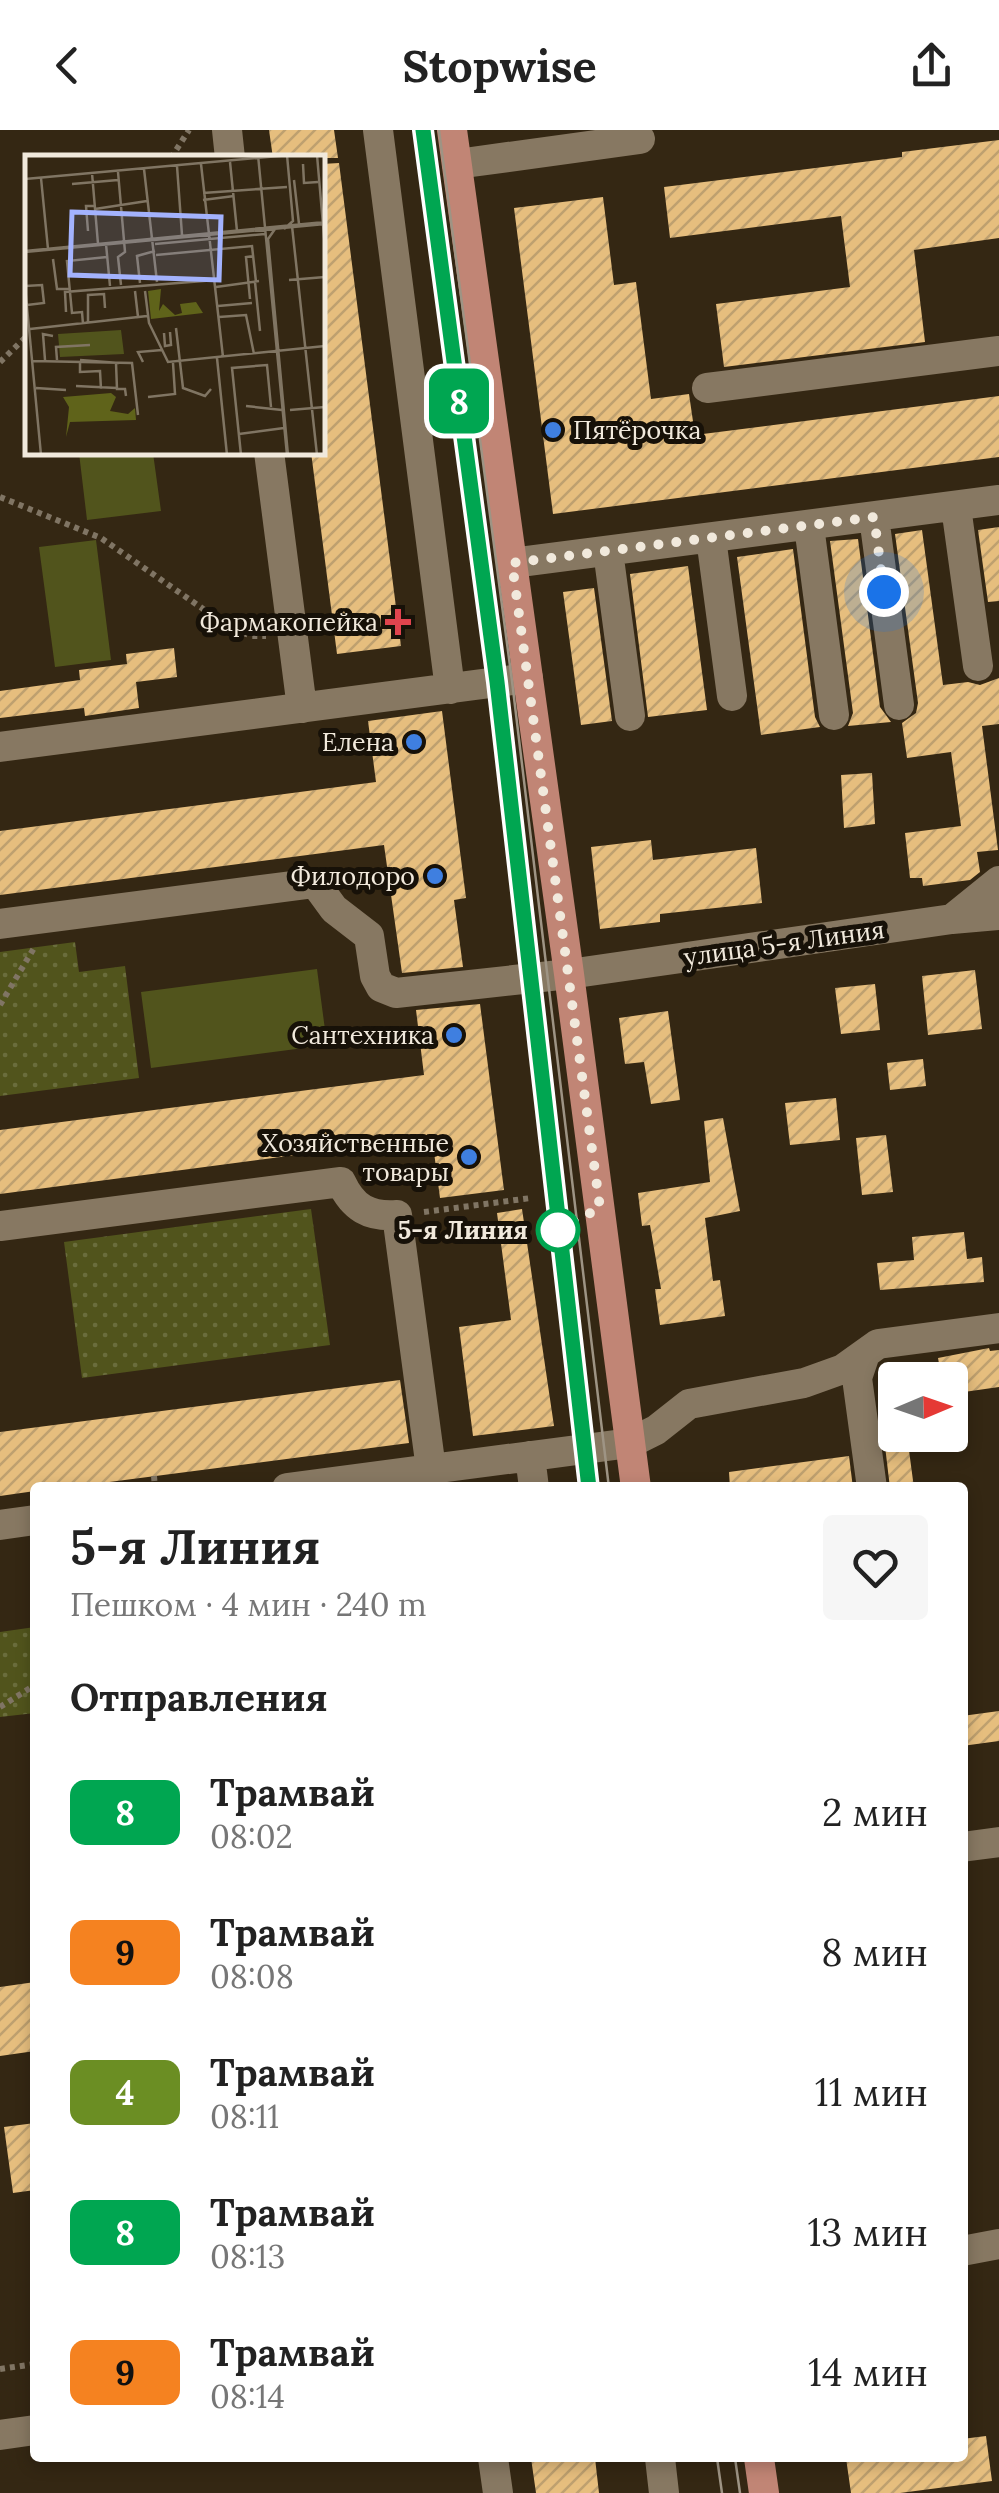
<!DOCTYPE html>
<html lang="ru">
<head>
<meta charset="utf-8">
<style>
  body { margin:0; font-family:Lora,serif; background:#f6f6f6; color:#222; height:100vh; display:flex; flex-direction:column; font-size:38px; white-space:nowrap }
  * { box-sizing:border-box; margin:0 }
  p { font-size:32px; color:#767676 }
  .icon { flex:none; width:55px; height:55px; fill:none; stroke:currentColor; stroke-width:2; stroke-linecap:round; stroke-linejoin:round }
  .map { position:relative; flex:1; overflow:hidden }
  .panel { position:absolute; left:30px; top:1352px; width:938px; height:980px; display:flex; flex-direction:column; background:#fff; border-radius:10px; box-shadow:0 5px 15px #0003 }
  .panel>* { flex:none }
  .badge { padding:0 20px; border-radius:15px; font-size:35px; line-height:65px }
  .needle { width:65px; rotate:88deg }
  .tools { position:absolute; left:878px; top:1232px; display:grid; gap:20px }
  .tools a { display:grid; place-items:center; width:90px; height:90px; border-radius:10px; background:#fff; box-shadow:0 5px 15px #0003; font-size:50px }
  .you { position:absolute; width:50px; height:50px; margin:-25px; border:8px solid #fff; border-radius:50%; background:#1a73e8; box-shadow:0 0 0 15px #1a73e833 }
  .map>.badge { position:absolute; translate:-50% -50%; box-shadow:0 0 0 5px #fff }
  h2 { padding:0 40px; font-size:38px; line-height:90px }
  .round { display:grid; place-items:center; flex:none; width:105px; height:105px; border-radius:10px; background:#f6f6f6 }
  .summary { display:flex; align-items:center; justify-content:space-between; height:170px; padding:0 40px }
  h1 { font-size:48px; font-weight:700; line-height:75px }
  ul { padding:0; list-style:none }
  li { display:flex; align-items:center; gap:30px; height:140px; padding:0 40px }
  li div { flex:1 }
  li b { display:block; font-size:38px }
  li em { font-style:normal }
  li .badge { min-width:110px; font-weight:700; text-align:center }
  header { display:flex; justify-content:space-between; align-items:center; height:130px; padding:0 40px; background:#fff; font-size:45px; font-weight:700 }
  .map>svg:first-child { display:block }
</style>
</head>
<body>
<header><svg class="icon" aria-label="back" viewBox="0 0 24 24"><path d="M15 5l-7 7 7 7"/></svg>Stopwise<svg class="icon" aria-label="share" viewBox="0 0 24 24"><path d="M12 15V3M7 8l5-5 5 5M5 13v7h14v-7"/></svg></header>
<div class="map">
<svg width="999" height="2363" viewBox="0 0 999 2363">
  <defs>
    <pattern id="green-dots" width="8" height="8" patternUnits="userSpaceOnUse" patternTransform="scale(2.5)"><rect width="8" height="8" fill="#51541c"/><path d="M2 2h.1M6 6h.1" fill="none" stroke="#6a6d3c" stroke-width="1.8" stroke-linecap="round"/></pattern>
    <pattern id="building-hatch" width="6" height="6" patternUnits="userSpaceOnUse" patternTransform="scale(2.5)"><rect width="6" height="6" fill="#e6be7e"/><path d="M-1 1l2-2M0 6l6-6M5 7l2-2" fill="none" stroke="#bea06f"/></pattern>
  </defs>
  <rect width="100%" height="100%" fill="#342713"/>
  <!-- green -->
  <path fill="url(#green-dots)" d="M75 812 79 842 125 836 139 948 0 966V822Z
    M311 1079 330 1215 82 1248 64 1112Z
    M35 1497V1583L0 1587V1502Z"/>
  <!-- pitch -->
  <path fill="#51541c" d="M79 323H153L161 381 87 390Z
    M96 410 111 530 55 537 39 417Z
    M317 839 327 915 151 938 141 862Z"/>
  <!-- building -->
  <path fill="url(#building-hatch)" d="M269 0H334L338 28H273Z
    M999 10V108L914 120 925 212 724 237 716 174 850 157 841 86 670 108 664 57 902 27V22Z
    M339 33 401 516 337 524 311 322H322V34Z
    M603 67 614 155 636 152 651 269 689 264 695 305 999 266V327L553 384 514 78Z
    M999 397V471L988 472 978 400Z
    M922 400 943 555 968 552 980 555 999 548V594L982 596 998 720 977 722 980 742 970 750 923 756 922 748H910L905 703 961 696 951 622 907 628 902 593 916 583 918 573 895 404Z
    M858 409 880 577 891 592 848 596 853 583 830 411Z
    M793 419 815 587 820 597 761 605 737 427Z
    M688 436 707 580 648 587 630 444Z
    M594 458 612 591 581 595 563 462Z
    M174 518 177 547 136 552 139 578 85 586 84 578 0 588V561L80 550 79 540 127 534 126 524Z
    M442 581 466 768 454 770 463 837 402 843 384 715 0 765V701L376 652 368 591Z
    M872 643 875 694 844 698 841 645Z
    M651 710 653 730 756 718 762 773 660 784V792L600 799 591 717Z
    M975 840 982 899 928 905 922 846Z
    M875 854 880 900 841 904 835 858Z
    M480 874 504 1060 440 1068 432 1007 0 1064V1000L424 945 416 880Z
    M668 881 680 970 651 974 644 932 625 934 619 888Z
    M923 929 926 956 890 960 887 933Z
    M836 968 840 1010 790 1015 785 973Z
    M723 988 740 1081 705 1088 713 1151 720 1150 725 1186 660 1195 655 1159H661L650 1095 642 1096 638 1063 710 1052 704 991Z
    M886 1005 893 1062 862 1065 856 1008Z
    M522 1079 554 1296 473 1306 459 1197 511 1190 497 1083Z
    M964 1102 967 1129 982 1127 984 1152 880 1160 877 1133 914 1130 912 1107Z
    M989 1218 990 1221 999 1220V1257L950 1264V1250H942L938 1228Z
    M400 1250 409 1313 63 1358H35V1361L0 1366V1302Z
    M908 1313 914 1358H890L885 1316Z
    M849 1326 853 1358H730L729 1342Z
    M999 1581V1611L962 1616V1586Z
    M35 1852V1921L0 1926V1857Z
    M35 1993V2060L13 2063 4 1997Z
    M986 2306 992 2351 900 2363H851L846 2328H962V2309Z
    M531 2328H595L599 2363H536Z"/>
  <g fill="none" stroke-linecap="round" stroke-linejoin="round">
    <!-- path -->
    <path stroke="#807564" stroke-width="6" stroke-dasharray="5 5" stroke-linecap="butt" d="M171 28 189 0
      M0 232 28 205
      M0 367 101 408 232 499 252 506H266
      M0 875 34 818
      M424 1082 531 1068
      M154 1346 155 1358
      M0 1577 35 1555
      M0 2239 35 2234"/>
    <!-- minor -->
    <path stroke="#877862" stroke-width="30" d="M227 0 230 28
      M378 0 450 559
      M457 34 640 9
      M707 258 999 221
      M269 322 302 578
      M956 377 978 536
      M874 387 899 575
      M809 396 834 585
      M711 408 732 566
      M608 421 630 586
      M512 433 999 370
      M0 617 528 548
      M952 789 999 751
      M0 794 315 753 334 779 369 806 375 846 381 857 396 863 569 844 952 789 999 785
      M0 1096 341 1052C353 1078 369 1087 397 1085L431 1339
      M864 1227 857 1248 872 1358
      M530 1326 534 1358
      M287 1358 630 1313 656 1300 689 1274 804 1253 843 1239 878 1214 999 1198
      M0 1395 35 1390
      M962 1717 999 1712
      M962 2121 999 2114
      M0 2305 35 2300
      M493 2328 498 2363
      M660 2328 664 2363"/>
    <!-- major -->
    <path stroke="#c18575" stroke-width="30" d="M452 0 569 844 636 1358
      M759 2328 764 2363"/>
    <!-- tram -->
    <path stroke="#9e9484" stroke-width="2.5" d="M423 0 497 553 589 1358
      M439 0 512 551 609 1358
      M717 2328 722 2363
      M735 2328 740 2363"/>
  </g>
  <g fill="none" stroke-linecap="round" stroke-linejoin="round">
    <!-- line casing -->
    <g stroke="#fff" stroke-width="22">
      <path id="line" d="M423 0 497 552 589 1358"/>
    </g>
    <!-- line -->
    <use href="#line" stroke="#00a651" stroke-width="15"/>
    <!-- walk -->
    <path stroke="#f1e9dc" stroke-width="10" stroke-dasharray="0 18" d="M558 1100 600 1078 512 433 874 387 884 462"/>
  </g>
  <!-- markers -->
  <g fill="#3f7fe0" stroke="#171108" stroke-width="4">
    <circle cx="553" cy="300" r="10"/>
    <circle cx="414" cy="612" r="10"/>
    <circle cx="435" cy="746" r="10"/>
    <circle cx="454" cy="905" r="10"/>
    <circle cx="469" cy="1027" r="10"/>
  </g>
  <path fill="#e0444e" stroke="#171108" stroke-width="4" d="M393 477h10v10h10v10h-10v10h-10v-10h-10v-10h10z"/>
  <circle fill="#fff" stroke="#00a651" stroke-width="5" cx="558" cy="1100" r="20"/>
  <g text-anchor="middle" stroke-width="10" stroke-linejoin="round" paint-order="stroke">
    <!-- poi labels -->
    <g font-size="25" fill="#f1e9dc" stroke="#171108" text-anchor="end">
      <text x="573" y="309" text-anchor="start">Пятёрочка</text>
      <text x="378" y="501">Фармакопейка</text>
      <text x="394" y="621">Елена</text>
      <text x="415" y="755">Филодоро</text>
      <text x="434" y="914">Сантехника</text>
      <text x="449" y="1022">Хозяйственные<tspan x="449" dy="29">товары</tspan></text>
    </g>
    <!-- street labels -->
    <g font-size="25" fill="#f1e9dc" stroke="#171108">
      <text transform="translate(784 813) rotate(-8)" y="9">улица 5-я Линия</text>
    </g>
    <!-- stop labels -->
    <g font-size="25" font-weight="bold" fill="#f1e9dc" stroke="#171108" text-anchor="end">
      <text x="528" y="1109">5-я Линия</text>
    </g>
  </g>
  <!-- overview -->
  <g transform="translate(25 25)">
    <rect width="300" height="300" fill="#342713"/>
    <path d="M96 175 99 199 35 202 33 179Z" fill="#51541c"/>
    <path d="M136 134 134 156 138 149 150 160 157 158 155 149 171 147 178 158 126 164 123 136ZM86 238 91 242 85 256 103 259 110 253 111 265 45 267 41 282 44 252 38 242Z" fill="#5f631a"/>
    <path fill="none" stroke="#807563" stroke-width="2.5" d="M4 0H37M233 0 262 300M292 0 300 93M205 7 212 76M176 9 198 202M278 9 279 28 293 27M152 11 157 80M119 14 132 127M93 17 100 97 93 102 96 130M67 18 73 89M16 23 23 94M0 24 265 0M269 25 274 69M47 29 93 25M178 38 262 32M178 45 209 41M70 54 122 46M267 71 292 300M250 74 243 84 263 300M259 74 268 66 262 0M63 76 61 51H70M81 89 85 131M130 89 240 79M0 96 300 67M0 97 300 69M131 100 227 91 231 127M28 104 32 134H44M264 125 300 122M230 127 235 176M115 128 112 101 130 96M0 131 17 130 19 148 2 150M0 131 16 300M191 132 234 126M110 136 113 162 122 161M120 136 124 168 143 207 300 191M225 144 221 102 229 101M193 151 227 148M41 157 40 137 191 125M194 162 221 160 229 199M58 169 57 157 47 158 42 106 82 102M63 169V140L79 139 80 153M151 173 158 233 180 241 186 234M5 174 113 162M139 178 140 191 146 190 145 177M192 203 202 300M20 205 18 179 28 181M32 205 31 192 65 190M55 205 94 208M8 206 107 208 113 260M118 207 113 197 137 195M55 208V217L75 216 76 234M91 208 92 234H100L101 241M51 231 92 233M11 233 41 235M123 242 150 239 148 208M221 251 257 255M265 255 300 252M214 279 259 273M216 300 207 213 242 210 246 252"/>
    <path fill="#a3b2fd" fill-opacity="0.15" stroke="#a3b2fd" stroke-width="5" d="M47 57 196 62 194 125 45 120Z"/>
    <rect width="300" height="300" fill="none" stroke="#f1e9dc" stroke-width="5"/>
  </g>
</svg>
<div class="tools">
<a><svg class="needle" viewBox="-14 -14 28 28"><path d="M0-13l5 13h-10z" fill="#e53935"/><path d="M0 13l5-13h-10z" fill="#767676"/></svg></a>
</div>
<div class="you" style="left:884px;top:462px"></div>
<b class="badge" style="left:459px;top:271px;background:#00a651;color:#fff">8</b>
<section class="panel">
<div class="summary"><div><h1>5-я Линия</h1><p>Пешком · 4 мин · 240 m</p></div><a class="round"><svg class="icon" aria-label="heart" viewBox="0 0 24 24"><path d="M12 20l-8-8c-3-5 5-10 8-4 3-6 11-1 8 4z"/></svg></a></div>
<h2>Отправления</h2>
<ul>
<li><span class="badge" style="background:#00a651;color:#fff">8</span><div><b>Трамвай</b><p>08:02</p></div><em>2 мин</em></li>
<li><span class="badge" style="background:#f58220;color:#111">9</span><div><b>Трамвай</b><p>08:08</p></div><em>8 мин</em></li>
<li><span class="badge" style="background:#6b8e23;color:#fff">4</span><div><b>Трамвай</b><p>08:11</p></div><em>11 мин</em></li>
<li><span class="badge" style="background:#00a651;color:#fff">8</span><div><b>Трамвай</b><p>08:13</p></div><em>13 мин</em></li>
<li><span class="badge" style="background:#f58220;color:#111">9</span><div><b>Трамвай</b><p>08:14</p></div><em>14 мин</em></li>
</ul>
</section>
</div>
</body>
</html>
